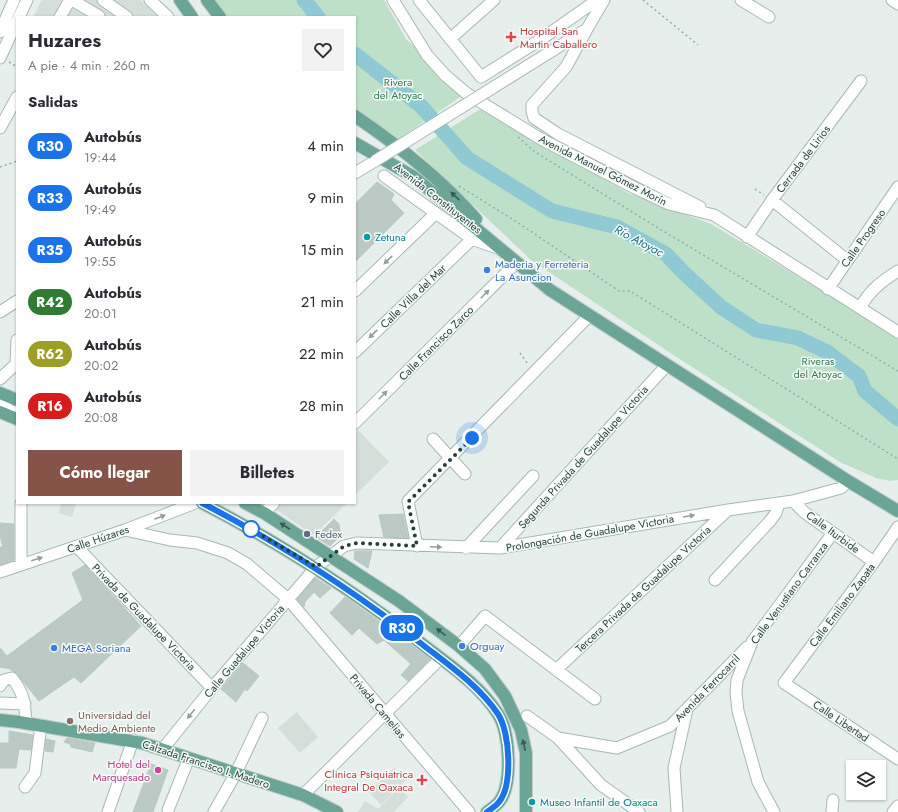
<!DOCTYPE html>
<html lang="es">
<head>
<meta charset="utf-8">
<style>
  body { margin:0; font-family:Jost,sans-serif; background:#f2f2f3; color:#2b2b33; height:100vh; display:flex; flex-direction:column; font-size:15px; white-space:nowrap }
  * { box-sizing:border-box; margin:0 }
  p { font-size:13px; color:#7c7c81 }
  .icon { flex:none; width:22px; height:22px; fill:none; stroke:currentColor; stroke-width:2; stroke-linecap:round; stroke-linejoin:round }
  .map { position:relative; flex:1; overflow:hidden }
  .details { position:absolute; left:16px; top:16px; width:340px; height:488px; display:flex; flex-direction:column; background:#fff; border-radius:0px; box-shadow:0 1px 3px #0004 }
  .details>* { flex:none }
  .badge { padding:0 8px; border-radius:13px; font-size:14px; line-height:26px }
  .controls { position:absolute; left:846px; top:760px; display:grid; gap:8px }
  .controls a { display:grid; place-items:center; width:40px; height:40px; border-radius:0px; background:#fff; box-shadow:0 1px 3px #0004; font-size:20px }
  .you { position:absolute; width:20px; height:20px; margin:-10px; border:3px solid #fff; border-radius:50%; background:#1a73e8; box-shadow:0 0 0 6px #1a73e833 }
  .map>.badge { position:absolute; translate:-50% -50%; box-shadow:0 0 0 2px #fff }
  h2 { padding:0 12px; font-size:15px; line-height:36px }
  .round { display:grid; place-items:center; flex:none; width:42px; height:42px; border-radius:0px; background:#f2f2f3 }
  .overview { display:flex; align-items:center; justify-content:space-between; height:68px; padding:0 12px }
  h1 { font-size:19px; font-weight:700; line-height:30px }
  .button { display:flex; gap:8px; margin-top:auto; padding:8px 12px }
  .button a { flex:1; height:46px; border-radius:0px; background:#855347; color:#fff; font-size:16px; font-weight:700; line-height:46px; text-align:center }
  .button a+a { background:#f2f2f3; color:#2b2b33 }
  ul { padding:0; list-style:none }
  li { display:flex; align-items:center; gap:12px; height:52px; padding:0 12px }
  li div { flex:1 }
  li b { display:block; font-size:15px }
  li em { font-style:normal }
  li .badge { min-width:44px; font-weight:700; text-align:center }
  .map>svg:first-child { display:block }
</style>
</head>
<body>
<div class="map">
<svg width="898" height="812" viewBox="0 0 898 812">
  <rect width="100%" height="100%" fill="#e6efeb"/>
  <!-- built -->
  <path fill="#d4dfda" d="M42 0H140L158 17H33Z
    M357 429 389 462 355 495V431Z
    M61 503H76L72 517 59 513Z
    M281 503H347L314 535 275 509Z
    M297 712 318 737 300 753 278 728Z
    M394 768 406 780 381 805 369 792Z
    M399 788 408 797 394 812H358L365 801 378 809Z"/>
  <!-- green -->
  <path fill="#bfe0c8" d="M210 0H384L406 39 466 93 397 140 355 112V17H220Z
    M482 108 630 194 711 224 854 310 898 339V480L890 481 876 478 840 462 675 356 531 260 415 150Z"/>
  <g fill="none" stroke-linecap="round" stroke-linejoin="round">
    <!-- river -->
    <path stroke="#8ec9d4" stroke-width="15" d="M304 0 318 17
      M355 54 421 106 467 158 552 211 617 227 666 254 684 273 721 307 756 330 798 338 827 352 859 376 865 391 898 419"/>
  </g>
  <!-- building -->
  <path fill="#bbcac4" stroke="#b8c9c2" d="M377 182 394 194 391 200 404 213 355 262V204Z
    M403 514 408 538 384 537 379 515Z
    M334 519 339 524 340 531 335 534 337 539 330 546 316 537Z
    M0 523 14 524V560L0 565V547H3L0 536Z
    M355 551H372L368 568 354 559Z
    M85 565 141 626 81 683 74 677 39 701 17 674 10 669 0 667V648L7 656 83 600 72 573Z
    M315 578 331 588 320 598 314 592 305 602 304 607 297 599Z
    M345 597 373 617 430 659 408 681 401 675 411 664 384 640 377 644 359 628 352 635 330 613Z
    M243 663 259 676 247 691 245 689 236 702 221 689Z
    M9 731 33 735 31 750 19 749 16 768H0V743H9Z
    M67 738 95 743 92 752 71 747 70 744 64 742Z
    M46 739 55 741 53 752 45 751Z
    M151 764 168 770 153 812H133Z"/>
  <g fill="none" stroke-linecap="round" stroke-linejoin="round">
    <!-- minor casing -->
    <g stroke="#a8b8b2" stroke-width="13">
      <path id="minor" d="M72 0 99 16
        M103 0 127 17
        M150 0 168 17
        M393 0 427 55 445 75 466 93 541 139 635 188 669 204 714 215 898 332
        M419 0 481 77 543 38 597 0
        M741 0 769 17
        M892 0 898 4
        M19 17 27 0
        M60 17 70 0
        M587 29 566 67 532 105V111L534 118 558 134 700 207
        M0 32 14 0
        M450 39 494 0
        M0 58 17 21
        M486 92 587 29 604 0
        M0 128 17 97
        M355 173 375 161
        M384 176 472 239 500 249
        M772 200 847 260
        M747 237 772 200 861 81
        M828 289 898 187
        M355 291 436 213
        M860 308C869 291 882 281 898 271
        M0 312 17 301
        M355 352 472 239
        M16 364 17 340
        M0 379 17 363
        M0 400 9 410 17 413
        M355 423 516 263
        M433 439 465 474
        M793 501 805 513 874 562
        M21 503V565
        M264 513 274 503
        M898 527 874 562 784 683 898 759
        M125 530 170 540 197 543 228 553 247 564 288 599 469 812
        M417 546 408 501 589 316
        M77 547 212 688
        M466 548 533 476
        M500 548 667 365
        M0 572 125 530 195 503
        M715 580 770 521 776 513 779 503
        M459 646 485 616 595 699
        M557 669 728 510
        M0 686 4 680 12 678C24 693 25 704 26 723
        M0 703 25 704
        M527 716 558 738 617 748 670 726 747 647
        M558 738 601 785 639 812
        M162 750 212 688 316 567 344 546 357 543 500 548 728 510 793 501 841 488 848 481
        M25 787 35 773 41 725
        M303 795 441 658
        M168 810 189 758
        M108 812 133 740
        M214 812 236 773 262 718
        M677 812 674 768 687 709
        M774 812 758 782 738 711 736 693 737 680 752 642 833 533
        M832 812 833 800
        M893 812 898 806"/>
    </g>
    <!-- major casing -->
    <g stroke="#c2cac8" stroke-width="14">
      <path id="major" d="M180 0 192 17
        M207 0 220 17
        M355 116C399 146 441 179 476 219
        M355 143 414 177 550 290 848 481 898 511
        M0 393 17 400
        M0 412 17 419
        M202 503C282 544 354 591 426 647 452 667 480 686 498 714 510 732 513 785 499 802 496 806 491 809 487 812
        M245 503 264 513 399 601 459 646 485 669 505 696 521 730 526 753V812
        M0 720 19 722 142 743 303 795 337 812"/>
    </g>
    <!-- path -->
    <path stroke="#86b3a5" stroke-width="1.5" stroke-dasharray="2 3" stroke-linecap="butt" d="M643 0 698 45
      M9 62 17 67
      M518 137 535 152 663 231 898 371
      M0 167 17 161
      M459 186 517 222 619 291H630L898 459
      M755 189 764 195
      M520 353 528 364"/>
    <!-- minor -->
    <use href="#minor" stroke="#fff" stroke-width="11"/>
    <!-- major -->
    <use href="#major" stroke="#6aa596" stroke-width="12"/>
    <!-- minor-bridge casing -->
    <g stroke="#a8b8b2" stroke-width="13" stroke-linecap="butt">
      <path id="minor-bridge" d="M375 161 486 92"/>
    </g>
    <!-- minor-bridge -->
    <use href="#minor-bridge" stroke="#fff" stroke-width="11"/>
  </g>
  <!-- one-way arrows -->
  <defs><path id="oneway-solid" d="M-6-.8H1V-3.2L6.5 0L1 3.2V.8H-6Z"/></defs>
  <g fill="#365b51">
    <use href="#oneway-solid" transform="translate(455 196) rotate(-137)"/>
    <use href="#oneway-solid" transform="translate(285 526) rotate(-147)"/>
    <use href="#oneway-solid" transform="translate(441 632) rotate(-143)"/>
    <use href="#oneway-solid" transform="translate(524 745) rotate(-102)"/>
  </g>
  <g fill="#92a09c">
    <use href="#oneway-solid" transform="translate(388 260) rotate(136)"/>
    <use href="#oneway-solid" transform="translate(485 294) rotate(-45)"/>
    <use href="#oneway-solid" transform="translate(373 334) rotate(136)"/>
    <use href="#oneway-solid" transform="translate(383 395) rotate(-45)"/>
    <use href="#oneway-solid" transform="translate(689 516) rotate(-10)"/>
    <use href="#oneway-solid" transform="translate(160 517) rotate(-21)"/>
    <use href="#oneway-solid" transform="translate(436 547) rotate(2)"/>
    <use href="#oneway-solid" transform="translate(37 559) rotate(-18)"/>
    <use href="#oneway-solid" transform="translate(191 714) rotate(129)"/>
  </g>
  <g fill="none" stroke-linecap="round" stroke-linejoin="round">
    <!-- line casing -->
    <g stroke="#fff" stroke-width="9">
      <path id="line" d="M202 503C281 544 353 590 423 645 450 666 479 686 498 714 510 732 513 785 499 802 496 806 491 809 487 812"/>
    </g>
    <!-- line -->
    <use href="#line" stroke="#1a73e8" stroke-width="6"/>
    <!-- walk -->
    <path stroke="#24423a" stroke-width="4" stroke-dasharray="0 7.2" d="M251 529 316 567 344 546 357 543 417 546 408 502 472 438"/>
  </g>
  <!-- markers -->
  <g fill="#e0444e" stroke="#f7fbf9" stroke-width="1.5">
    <path d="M509 31h4v4h4v4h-4v4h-4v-4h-4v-4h4z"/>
    <path d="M420 774h4v4h4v4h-4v4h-4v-4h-4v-4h4z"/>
  </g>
  <g fill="#0f9aa8" stroke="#f7fbf9" stroke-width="1.5">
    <circle cx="367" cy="237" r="4"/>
    <circle cx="532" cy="802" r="4"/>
  </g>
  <g fill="#3f7fe0" stroke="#f7fbf9" stroke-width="1.5">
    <circle cx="487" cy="270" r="4"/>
    <circle cx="462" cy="646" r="4"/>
    <circle cx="54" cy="648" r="4"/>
  </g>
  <circle fill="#fff" stroke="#1a73e8" stroke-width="2" cx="251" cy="529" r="8"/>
  <circle fill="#5c6f8a" stroke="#f7fbf9" stroke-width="1.5" cx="307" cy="534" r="4"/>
  <circle fill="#8d6e63" stroke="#f7fbf9" stroke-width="1.5" cx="70" cy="721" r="4"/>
  <circle fill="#d1479c" stroke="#f7fbf9" stroke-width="1.5" cx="158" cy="770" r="4"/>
  <g text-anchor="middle" stroke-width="3" stroke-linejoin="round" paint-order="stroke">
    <!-- health labels -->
    <g font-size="11" fill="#be3a42" stroke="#f7fbf9" text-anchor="start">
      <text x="520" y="35">Hospital San<tspan x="520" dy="13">Martin Caballero</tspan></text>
      <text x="413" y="778" text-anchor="end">Clinica Psiquiatrica<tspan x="413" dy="13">Integral De Oaxaca</tspan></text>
    </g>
    <!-- park labels -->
    <g font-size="11" fill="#2d7a4b" stroke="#f7fbf9">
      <text x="398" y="86">Rivera<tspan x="398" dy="13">del Atoyac</tspan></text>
      <text x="818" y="365">Riveras<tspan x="818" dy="13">del Atoyac</tspan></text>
    </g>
    <!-- street labels -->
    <g font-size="11" fill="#24423a" stroke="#f7fbf9">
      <text transform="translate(803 159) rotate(-53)" y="4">Cerrada de Lirios</text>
      <text transform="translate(603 170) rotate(27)" y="4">Avenida Manuel Gómez Morín</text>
      <text transform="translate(438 198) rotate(38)" y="4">Avenida Constituyentes</text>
      <text transform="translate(863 238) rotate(-55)" y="4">Calle Progreso</text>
      <text transform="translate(413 296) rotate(-44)" y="4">Calle Villa del Mar</text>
      <text transform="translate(436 343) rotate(-45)" y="4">Calle Francisco Zarco</text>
      <text transform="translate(583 457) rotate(-48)" y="4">Segunda Privada de Guadalupe Victoria</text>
      <text transform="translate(833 532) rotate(36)" y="4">Calle Iturbide</text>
      <text transform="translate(590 533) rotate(-10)" y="4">Prolongación de Guadalupe Victoria</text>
      <text transform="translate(98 539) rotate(-19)" y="4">Calle Húzares</text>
      <text transform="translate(643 589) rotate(-43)" y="4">Tercera Privada de Guadalupe Victoria</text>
      <text transform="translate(789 593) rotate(-54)" y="4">Calle Venustiano Carranza</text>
      <text transform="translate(842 605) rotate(-53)" y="4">Calle Emiliano Zapata</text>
      <text transform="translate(144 617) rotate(46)" y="4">Privada de Guadalupe Victoria</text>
      <text transform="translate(244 651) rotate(-50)" y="4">Calle Guadalupe Victoria</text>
      <text transform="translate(707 688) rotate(-46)" y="4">Avenida Ferrocarril</text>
      <text transform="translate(378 706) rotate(50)" y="4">Privada Camelias</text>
      <text transform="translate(841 721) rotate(34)" y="4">Calle Libertad</text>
      <text transform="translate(206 764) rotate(18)" y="4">Calzada Francisco I. Madero</text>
    </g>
    <!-- culture labels -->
    <g font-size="11" fill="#0d838f" stroke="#f7fbf9" text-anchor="start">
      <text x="375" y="241">Zetuna</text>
      <text x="540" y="806">Museo Infantil de Oaxaca</text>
    </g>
    <!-- shop labels -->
    <g font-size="11" fill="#366cbe" stroke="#f7fbf9" text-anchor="start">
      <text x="495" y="268">Maderia y Ferreteria<tspan x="495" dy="13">La Asuncion</tspan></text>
      <text x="470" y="650">Orguay</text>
      <text x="62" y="652">MEGA Soriana</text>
    </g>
    <!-- service labels -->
    <g font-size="11" fill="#4e5e75" stroke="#f7fbf9" text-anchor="start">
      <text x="315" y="538">Fedex</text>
    </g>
    <!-- education labels -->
    <g font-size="11" fill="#785e54" stroke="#f7fbf9" text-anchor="start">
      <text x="78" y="719">Universidad del<tspan x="78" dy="13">Medio Ambiente</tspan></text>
    </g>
    <!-- hotel labels -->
    <g font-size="11" fill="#b23c85" stroke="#f7fbf9" text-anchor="end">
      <text x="150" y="768">Hotel del<tspan x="150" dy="13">Marquesado</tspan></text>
    </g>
    <!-- water labels -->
    <g font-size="12" font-style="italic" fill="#1c6f80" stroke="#f7fbf9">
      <text transform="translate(639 241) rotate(28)" y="4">Río Atoyac</text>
    </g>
  </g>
</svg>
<div class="controls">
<a><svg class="icon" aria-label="layers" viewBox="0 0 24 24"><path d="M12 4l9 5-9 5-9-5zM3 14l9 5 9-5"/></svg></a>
</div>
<div class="you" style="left:472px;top:438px"></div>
<b class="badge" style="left:402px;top:628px;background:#1a73e8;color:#fff">R30</b>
<section class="details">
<div class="overview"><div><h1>Huzares</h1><p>A pie · 4 min · 260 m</p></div><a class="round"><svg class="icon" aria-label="heart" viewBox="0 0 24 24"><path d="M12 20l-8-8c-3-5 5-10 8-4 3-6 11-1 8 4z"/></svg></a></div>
<h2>Salidas</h2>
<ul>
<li><span class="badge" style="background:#1a73e8;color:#fff">R30</span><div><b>Autobús</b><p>19:44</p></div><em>4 min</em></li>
<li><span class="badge" style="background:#1a73e8;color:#fff">R33</span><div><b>Autobús</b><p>19:49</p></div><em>9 min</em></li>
<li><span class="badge" style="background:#1a73e8;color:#fff">R35</span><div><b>Autobús</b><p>19:55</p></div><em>15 min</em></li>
<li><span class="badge" style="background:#2e7d32;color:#fff">R42</span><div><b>Autobús</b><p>20:01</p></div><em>21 min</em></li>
<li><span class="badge" style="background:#9e9d24;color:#fff">R62</span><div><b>Autobús</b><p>20:02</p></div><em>22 min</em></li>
<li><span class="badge" style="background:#d81b1b;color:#fff">R16</span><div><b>Autobús</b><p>20:08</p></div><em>28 min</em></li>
</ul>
<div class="button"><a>Cómo llegar</a><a>Billetes</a></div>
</section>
</div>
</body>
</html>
